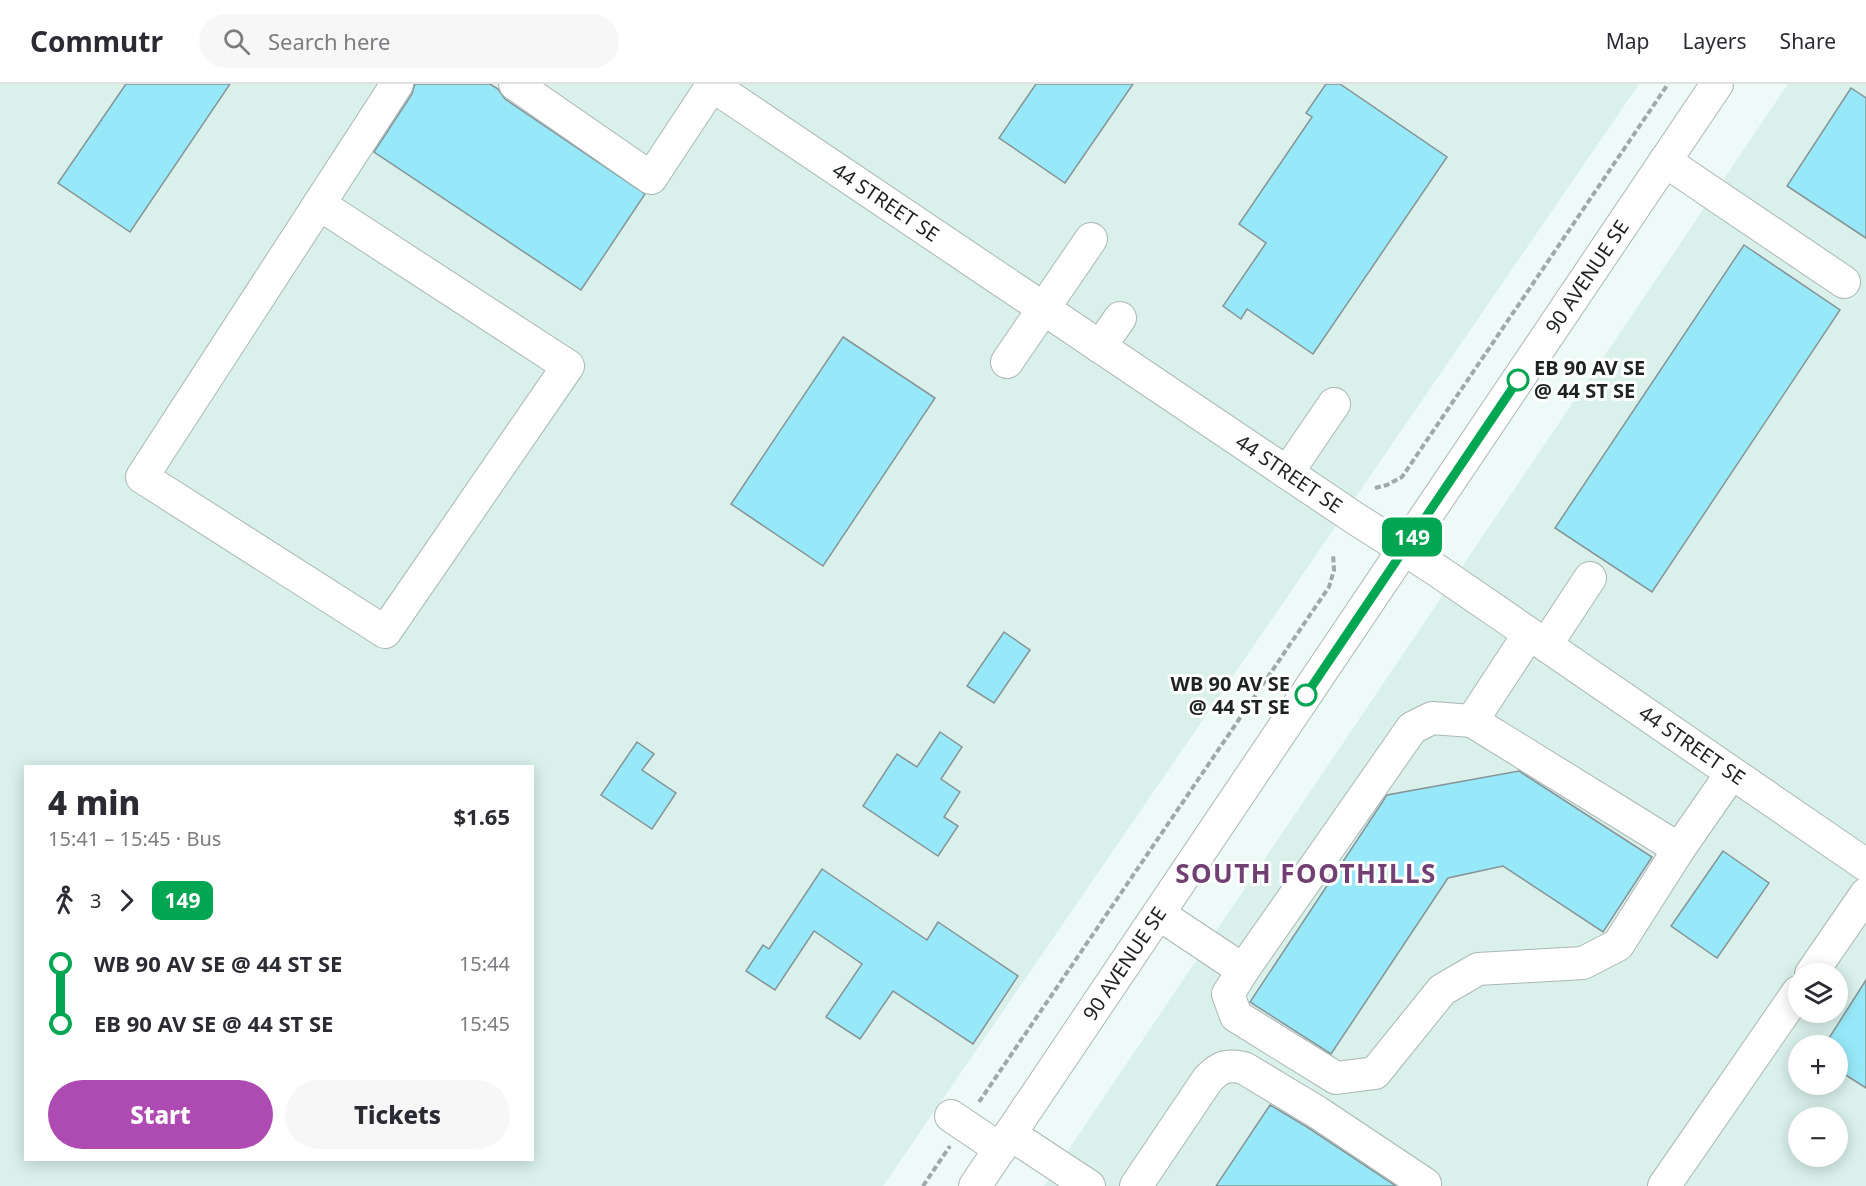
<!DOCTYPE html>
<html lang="en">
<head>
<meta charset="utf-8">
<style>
  body { margin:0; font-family:"Noto Sans",sans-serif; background:#f7f7f7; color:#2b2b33; height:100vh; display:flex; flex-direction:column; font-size:22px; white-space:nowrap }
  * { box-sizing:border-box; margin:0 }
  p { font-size:20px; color:#7c7c81 }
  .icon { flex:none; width:33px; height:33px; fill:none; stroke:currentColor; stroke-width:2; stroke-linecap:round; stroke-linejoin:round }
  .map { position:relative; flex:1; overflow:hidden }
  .side { position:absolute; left:24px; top:681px; width:510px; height:396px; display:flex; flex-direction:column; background:#fff; border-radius:0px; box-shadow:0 3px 15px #0003 }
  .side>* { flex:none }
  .badge { padding:0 12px; border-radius:9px; font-size:21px; line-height:39px }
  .buttons { position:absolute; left:1788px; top:879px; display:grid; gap:12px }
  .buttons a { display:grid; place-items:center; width:60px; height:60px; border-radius:50%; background:#fff; box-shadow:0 3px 15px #0003; font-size:30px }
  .map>.badge { position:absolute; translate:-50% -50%; box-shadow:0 0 0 3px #fff }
  .legs { display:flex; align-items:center; gap:9px; height:66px; padding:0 24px; font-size:20px }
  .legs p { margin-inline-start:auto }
  .head { display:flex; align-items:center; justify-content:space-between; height:102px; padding:0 24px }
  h1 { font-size:33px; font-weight:800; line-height:45px }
  .cta { display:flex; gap:12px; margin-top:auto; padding:12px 24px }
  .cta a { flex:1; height:69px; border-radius:36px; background:#ae4bb2; color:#fff; font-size:24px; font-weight:800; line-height:69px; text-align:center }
  .cta a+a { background:#f7f7f7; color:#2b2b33 }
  ul { padding:0 24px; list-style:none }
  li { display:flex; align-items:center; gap:21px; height:60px; font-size:22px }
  li i { display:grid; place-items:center; width:9px; height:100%; margin:0 8px; background:currentColor }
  li i::after { content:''; width:15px; height:15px; margin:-8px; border:4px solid; border-radius:50%; background:#fff }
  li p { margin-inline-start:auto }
  li:first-child i { background:linear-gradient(#0000 50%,currentColor 0) }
  li:last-child i { background:linear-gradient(currentColor 50%,#0000 0) }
  header { display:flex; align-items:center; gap:36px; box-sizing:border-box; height:84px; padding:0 30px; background:#fff; border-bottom:2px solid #e1e1e2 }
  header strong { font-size:28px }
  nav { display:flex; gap:33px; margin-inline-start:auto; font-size:21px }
  .search { width:420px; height:54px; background:#f7f7f7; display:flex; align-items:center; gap:15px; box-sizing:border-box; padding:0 21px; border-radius:33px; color:#7c7c81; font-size:22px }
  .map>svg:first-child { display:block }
</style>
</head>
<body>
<header>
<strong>Commutr</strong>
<div class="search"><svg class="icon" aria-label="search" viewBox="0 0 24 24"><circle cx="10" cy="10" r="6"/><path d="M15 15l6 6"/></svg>Search here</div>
<nav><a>Map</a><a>Layers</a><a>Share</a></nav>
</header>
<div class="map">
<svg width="1866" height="1102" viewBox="0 0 1866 1102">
  <rect width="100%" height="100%" fill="#edfaf8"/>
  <!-- built -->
  <path fill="#d9f0eb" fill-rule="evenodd" d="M0 0H1639L883 1102H0ZM26 682H532V1076H26Z
    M1788 0H1866V1102H1044ZM1798 890H1838V928H1798ZM1798 962H1838V1000H1798ZM1798 1034H1838V1072H1798Z"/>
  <!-- building -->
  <path fill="#97e9f9" stroke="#879396" stroke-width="1.5" d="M126 0H230L130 148 58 99Z
    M415 0H490L498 5 505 15 645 110 581 206 374 68 412 10Z
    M1036 0H1133L1065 99 999 54Z
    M1326 0H1340L1447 73 1313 270 1247 225 1241 235 1223 222 1266 159 1239 140 1312 33 1306 29Z
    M1851 4 1866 14V154L1787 102Z
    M1744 161 1840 226 1652 508 1555 444Z
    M843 253 935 314 823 482 731 420Z
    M1004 548 1030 566 994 619 967 602Z
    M940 648 962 663 941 695 960 708 944 733 958 742 938 772 863 722 897 670 917 683Z
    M637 658 654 670 642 686 676 709 652 745 601 711Z
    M1519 687 1652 773 1603 848 1503 782 1448 794 1331 970 1250 918 1387 711Z
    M1723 767 1769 799 1717 874 1671 842Z
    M822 785 927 856 938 838 1018 892 973 960 893 907 860 955 826 933 862 880 814 847 775 906 746 887 763 861 769 865Z
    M1866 896V1004L1838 986V962H1824Z
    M1270 1021 1307 1043 1396 1102H1216Z"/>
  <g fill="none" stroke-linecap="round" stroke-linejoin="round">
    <!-- minor casing -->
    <g stroke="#abb7b5" stroke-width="34">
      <g id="minor">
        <path d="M515 0 651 94 713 0"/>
        <path id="s1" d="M710 0 1356 435 1435 485 1866 781"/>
        <path d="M1665 77 1844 198"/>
        <path d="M319 120 568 282 385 548 142 393 397 0"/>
        <path d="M1100 263 1120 234"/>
        <path d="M1007 278 1091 155"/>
        <path d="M1287 389 1334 320"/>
        <path d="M1546 561 1590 494"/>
        <path d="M1472 637 1679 765"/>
        <path d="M1159 830 1243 886 1412 644 1432 634 1472 637 1529 550"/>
        <path d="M1243 886 1228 910 1236 932 1336 994 1375 989 1442 906 1478 885 1583 879 1618 861 1679 765 1731 690"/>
        <path d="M1811 890 1866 810"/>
        <path d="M951 1032 1000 1065"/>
        <path d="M1010 1050 1089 1102"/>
        <path id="s2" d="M975 1102 1717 0"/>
        <path d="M1136 1102 1208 995C1220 983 1226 980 1244 984L1317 1028 1425 1100 1424 1102"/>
        <path d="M1664 1102 1798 908"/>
      </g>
    </g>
    <!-- path -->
    <path stroke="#9fa9a7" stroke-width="4" stroke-dasharray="6 3" stroke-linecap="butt" d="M1375 404 1387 401 1402 393 1668 0
      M979 1018 1329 503 1334 486 1333 470
      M923 1102 950 1062"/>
    <!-- minor -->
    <use href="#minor" stroke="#fff" stroke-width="32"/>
  </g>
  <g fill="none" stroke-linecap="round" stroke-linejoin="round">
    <!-- line-1 casing -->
    <g stroke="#fff" stroke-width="14">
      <path id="line-1" d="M1306 611 1518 296"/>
    </g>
    <!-- line-1 -->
    <use href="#line-1" stroke="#00a651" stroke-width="9"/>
  </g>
  <!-- markers -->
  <g fill="#fff" stroke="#00a651" stroke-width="3">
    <circle cx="1518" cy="296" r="10"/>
    <circle cx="1306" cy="611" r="10"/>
  </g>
  <g text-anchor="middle" stroke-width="6" stroke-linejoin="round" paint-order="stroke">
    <!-- street labels -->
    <g font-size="20" fill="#1e2221" stroke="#fff">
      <text dy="7" stroke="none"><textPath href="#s1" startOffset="212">44 STREET SE</textPath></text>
      <text dy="7" stroke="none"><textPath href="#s2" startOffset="1096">90 AVENUE SE</textPath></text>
      <text dy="7" stroke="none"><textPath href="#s1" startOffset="698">44 STREET SE</textPath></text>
      <text dy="7" stroke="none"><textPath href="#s1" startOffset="1184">44 STREET SE</textPath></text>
      <text dy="7" stroke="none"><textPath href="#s2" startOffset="268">90 AVENUE SE</textPath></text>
    </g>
    <!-- stop labels -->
    <g font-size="20" font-weight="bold" fill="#1e2221" stroke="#fff" text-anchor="start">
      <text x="1534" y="291">EB 90 AV SE<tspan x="1534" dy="23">@ 44 ST SE</tspan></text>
      <text x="1290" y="607" text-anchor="end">WB 90 AV SE<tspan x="1290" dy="23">@ 44 ST SE</tspan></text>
    </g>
    <!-- district labels -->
    <g font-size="26" font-weight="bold" letter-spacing="1.5" fill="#713f72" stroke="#fff">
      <text x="1306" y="799">SOUTH FOOTHILLS</text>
    </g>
  </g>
</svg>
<div class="buttons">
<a><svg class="icon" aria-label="layers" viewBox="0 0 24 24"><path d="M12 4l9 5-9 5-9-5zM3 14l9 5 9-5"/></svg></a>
<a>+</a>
<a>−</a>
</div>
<b class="badge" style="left:1412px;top:453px;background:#00a651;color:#fff">149</b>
<section class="side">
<div class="head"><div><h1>4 min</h1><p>15:41 – 15:45 · Bus</p></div><b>$1.65</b></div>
<div class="legs"><svg class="icon" aria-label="walk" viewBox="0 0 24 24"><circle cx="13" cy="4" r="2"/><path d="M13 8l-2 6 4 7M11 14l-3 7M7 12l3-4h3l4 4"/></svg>3<svg class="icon" aria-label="forward" viewBox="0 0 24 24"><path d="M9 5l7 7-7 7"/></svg><b class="badge" style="background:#00a651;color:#fff">149</b></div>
<ul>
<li><i style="color:#00a651"></i><b>WB 90 AV SE @ 44 ST SE</b><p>15:44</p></li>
<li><i style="color:#00a651"></i><b>EB 90 AV SE @ 44 ST SE</b><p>15:45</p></li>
</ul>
<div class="cta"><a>Start</a><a>Tickets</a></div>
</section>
</div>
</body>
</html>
